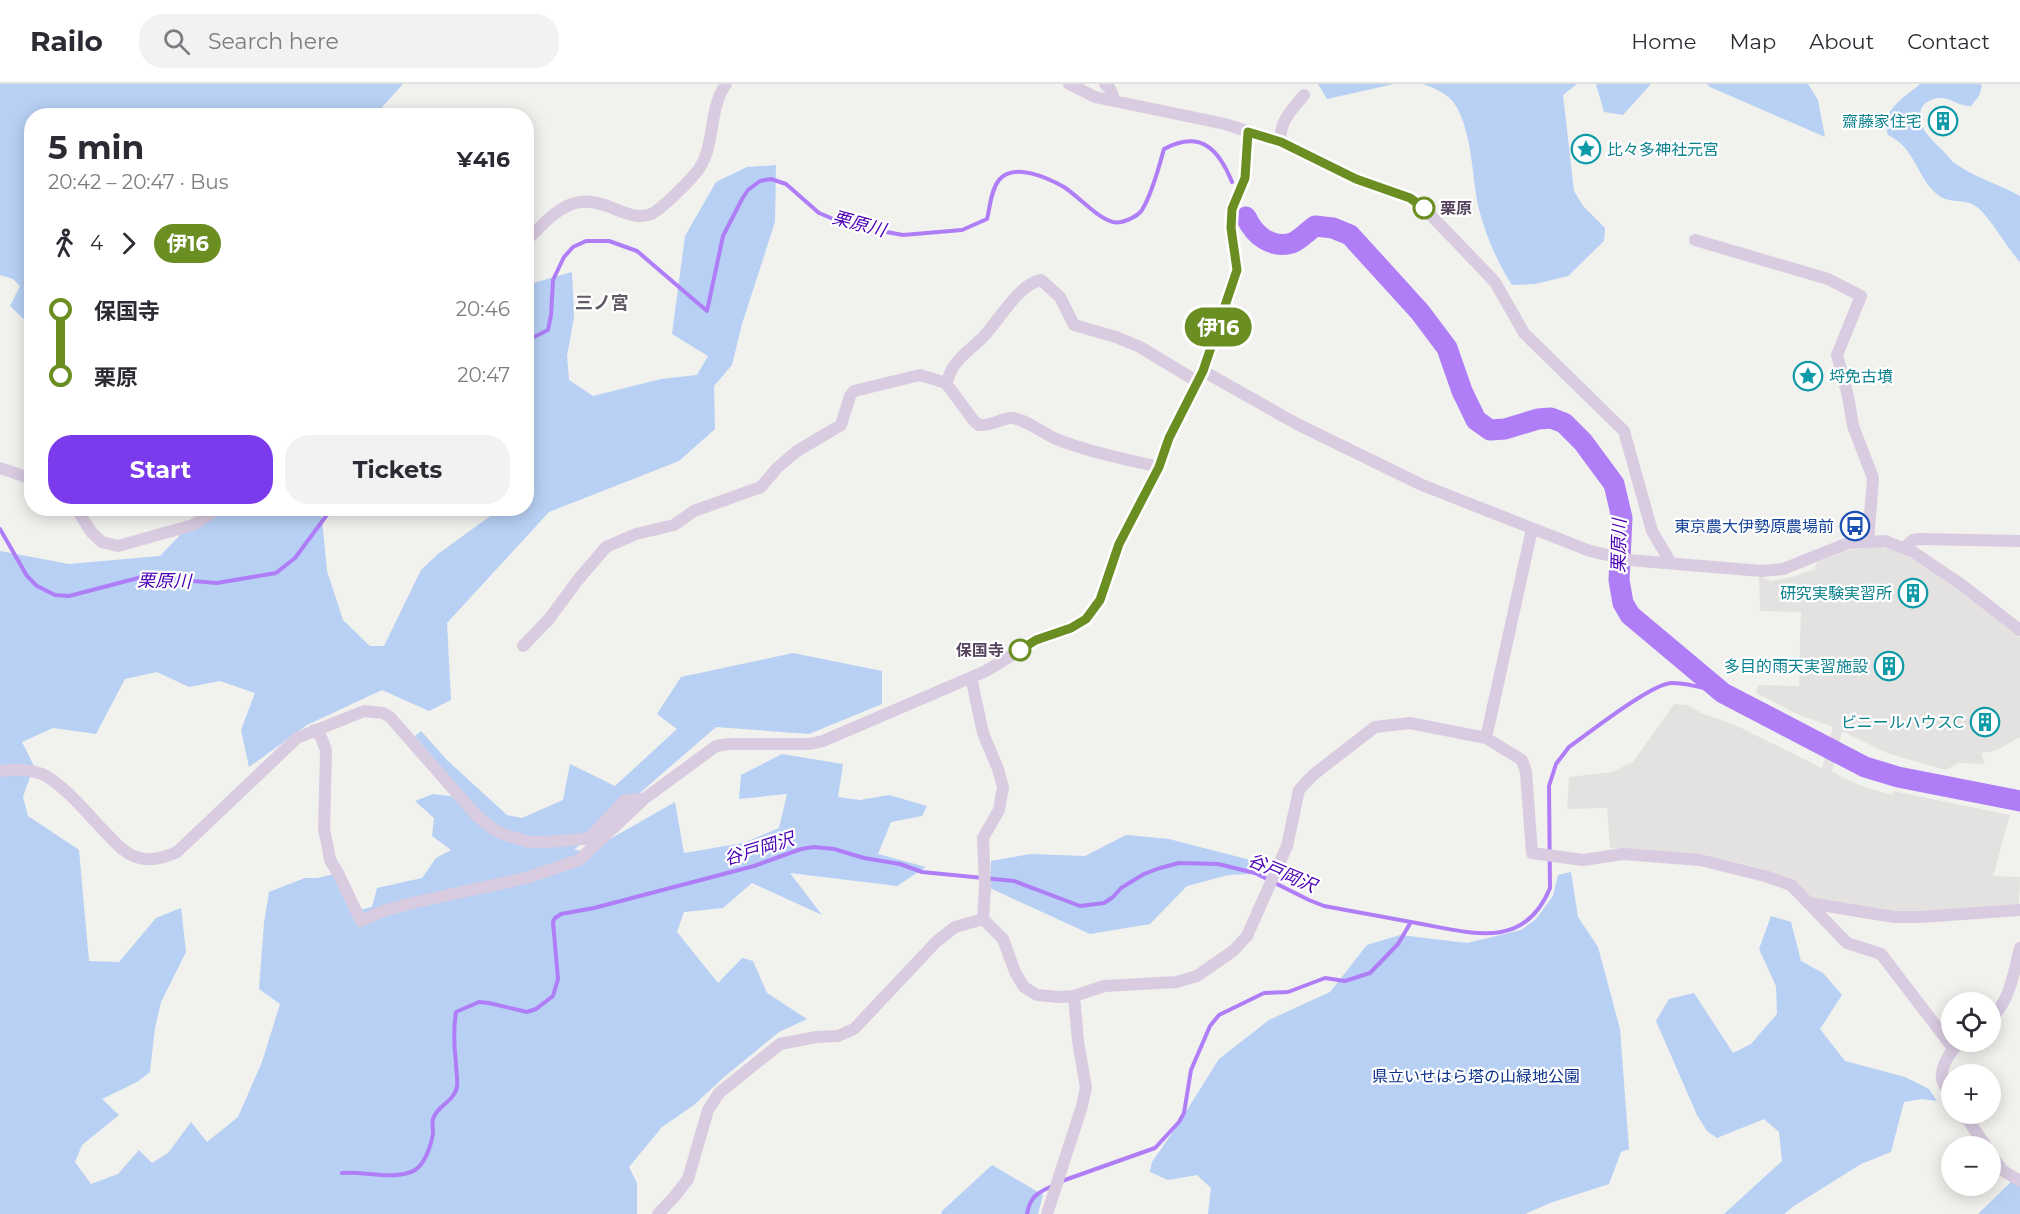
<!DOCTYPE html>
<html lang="en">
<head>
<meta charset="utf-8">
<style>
  body { margin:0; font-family:Montserrat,"Noto Sans JP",sans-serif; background:#f2f2f3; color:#2b2b33; height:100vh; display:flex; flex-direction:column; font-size:22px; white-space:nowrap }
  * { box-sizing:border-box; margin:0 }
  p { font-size:20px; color:#7c7c81 }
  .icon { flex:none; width:33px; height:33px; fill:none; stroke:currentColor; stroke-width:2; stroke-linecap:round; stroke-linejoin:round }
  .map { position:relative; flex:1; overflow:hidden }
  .details { position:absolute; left:24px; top:24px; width:510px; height:408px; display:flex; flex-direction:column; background:#fff; border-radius:24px; box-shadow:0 3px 15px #0003 }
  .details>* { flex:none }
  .badge { padding:0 12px; border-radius:20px; font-size:21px; line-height:39px }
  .buttons { position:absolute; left:1941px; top:908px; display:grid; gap:12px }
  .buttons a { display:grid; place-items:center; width:60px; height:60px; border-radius:50%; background:#fff; box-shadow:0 3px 15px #0003; font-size:30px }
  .map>.badge { position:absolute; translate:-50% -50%; box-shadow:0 0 0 3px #fff }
  .legs { display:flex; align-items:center; gap:9px; height:66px; padding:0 24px; font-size:20px }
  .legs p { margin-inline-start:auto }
  .overview { display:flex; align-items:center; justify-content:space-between; height:102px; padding:0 24px }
  h1 { font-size:33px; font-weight:700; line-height:45px }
  .primary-button { display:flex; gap:12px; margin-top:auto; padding:12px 24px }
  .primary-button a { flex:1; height:69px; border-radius:24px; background:#7c3aed; color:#fff; font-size:24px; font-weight:700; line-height:69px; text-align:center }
  .primary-button a+a { background:#f2f2f3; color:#2b2b33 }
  ul { padding:0 24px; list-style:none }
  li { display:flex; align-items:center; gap:21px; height:66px; font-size:22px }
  li i { display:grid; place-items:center; width:9px; height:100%; margin:0 8px; background:currentColor }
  li i::after { content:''; width:15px; height:15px; margin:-8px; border:4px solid; border-radius:50%; background:#fff }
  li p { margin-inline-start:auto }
  li:first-child i { background:linear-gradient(#0000 50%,currentColor 0) }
  li:last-child i { background:linear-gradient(currentColor 50%,#0000 0) }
  header { display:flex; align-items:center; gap:36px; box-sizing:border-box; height:84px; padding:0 30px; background:#fff; border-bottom:2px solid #e1e1e2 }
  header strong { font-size:28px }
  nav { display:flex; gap:33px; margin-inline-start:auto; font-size:21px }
  .search { width:420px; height:54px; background:#f2f2f3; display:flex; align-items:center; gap:15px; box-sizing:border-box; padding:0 21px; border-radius:24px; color:#7c7c81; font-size:22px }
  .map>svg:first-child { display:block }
</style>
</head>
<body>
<header>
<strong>Railo</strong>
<div class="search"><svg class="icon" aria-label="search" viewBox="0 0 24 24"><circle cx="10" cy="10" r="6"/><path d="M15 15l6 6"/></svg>Search here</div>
<nav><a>Home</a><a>Map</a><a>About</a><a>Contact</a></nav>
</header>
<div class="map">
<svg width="2020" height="1130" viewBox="0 0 2020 1130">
  <rect width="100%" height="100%" fill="#f1f1ee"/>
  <!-- education -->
  <path fill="#e3e2e0" d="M1878 462 1899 468 1912 475 1966 511 2020 553V653L1995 667 1981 669 1985 680 1959 679 1945 686 1887 669 1842 647 1832 688 1861 702 1892 711 1893 707 2010 731 1993 792 2020 793 2019 822 1947 827 1887 828 1812 815 1788 793 1756 783 1700 770 1688 771 1610 764 1607 724 1567 725 1569 693 1612 688 1633 678 1674 620 1688 621 1701 629 1733 640 1822 684 1833 643 1799 631 1756 609 1758 601 1799 602 1800 558 1801 528 1760 527 1759 492 1771 497 1792 493 1815 485 1816 479 1844 467Z"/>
  <!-- green -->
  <path fill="#b7d0f4" d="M0 0H403L375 31 32 32 31 242 10 222 20 202 13 195 0 191Z
    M1318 0H1394L1327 15Z
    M1423 0H1577L1563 11 1574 107 1583 122 1605 144 1604 157 1568 192 1535 200 1512 201C1497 178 1484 147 1478 121 1472 91 1472 49 1456 22 1450 11 1435 4 1423 0Z
    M1596 0H1651L1623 31 1604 28Z
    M1707 0H1808L1818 16 1825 53 1710 3Z
    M1920 0H1980L1982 2 1979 12 1971 22C1957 22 1952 14 1940 14 1933 14 1924 18 1921 25 1916 42 1930 54 1940 64 1945 68 1949 74 1953 78 1973 93 1999 100 2020 112V178C2007 164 1990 133 1977 123 1966 114 1949 120 1938 111 1917 95 1916 64 1888 51 1880 26 1903 15 1920 0Z
    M776 81 775 138 742 240 732 281 714 302 715 345 679 377 549 428 447 539 451 616 429 627 382 606 307 641 249 683 241 646 255 609 220 597 189 603 157 588 125 595 96 650 53 644 22 658 34 682 23 713 28 732 79 766 89 877 119 878 156 834 181 824 186 868 161 918 155 944 150 988 137 998 102 1015 119 1031 82 1061 75 1078 91 1100 118 1090 139 1066 152 1079 168 1069 191 1038 207 1058 238 1033 262 978 280 920 259 905 264 839 269 808 305 794H317L335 790 355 827 372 823 377 804 422 794 436 774 451 766 432 752 434 734 415 717 433 710 466 714 415 652 421 647 447 676 507 731 522 734 563 716 570 680 615 702 677 645 657 630 681 593 793 569 882 587V620L809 650 716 643 574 766 589 767 675 718 684 769 743 759 779 744 787 710 739 715 741 691 782 670 843 680 838 713 860 716 889 711 927 722 922 732 891 738 878 770 926 783 897 802 790 789 822 831 752 799 723 824 684 828 677 848 718 899 742 874 753 877 767 909 807 935 779 948 724 993 694 1021 662 1043 629 1083 637 1099V1130H0V467L69 480 160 472 205 425H321L327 487 343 536 370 562H384L421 486 438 470 500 425 526 424V214L530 200 572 188 574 233 567 272 569 296 593 312 661 295 697 291 708 272 672 250 685 152 716 98 747 83Z
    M1126 751 1169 755 1258 778 1250 790 1228 791 1187 802 1150 840 1090 850 990 804 991 777 1030 770 1085 772Z
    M1571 788 1578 833 1598 863 1620 945 1629 1065 1621 1068 1609 1100 1550 1119 1525 1130H1208L1211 1104 1197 1091 1168 1096 1150 1088 1152 1078 1177 1042 1219 975 1269 936 1330 908 1367 861 1400 851 1467 859 1521 846 1536 835 1553 812 1558 791Z
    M1771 832 1791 838 1801 877 1823 889 1842 911 1820 945 1845 977 1905 993 1929 1005 1937 1017 1921 1015 1904 1018 1891 1068 1861 1080 1794 1122 1784 1130H1724L1782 1077 1779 1048 1764 1035 1717 1054 1707 1047 1697 1031 1656 937 1669 915 1694 909 1733 969 1751 960 1777 930 1776 902 1759 865Z
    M992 1081 1043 1111 1038 1130H942L941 1128Z
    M2020 1091V1130H1978L2017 1092Z"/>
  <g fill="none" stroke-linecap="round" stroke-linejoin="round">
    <!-- stream -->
    <path stroke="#af7ef7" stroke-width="4" d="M526 257 548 246 551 231 553 196 564 173 573 163 586 157H609L637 167 707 227 723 152 742 115 748 106 760 97 771 95 786 100 819 129 848 141 903 151 962 146 987 135C990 123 991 106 999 96 1014 78 1048 94 1064 103 1078 112 1097 134 1113 138 1122 140 1137 133 1142 126 1152 110 1159 83 1164 65 1201 45 1219 66 1232 98
      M0 445 27 492 37 502 55 511 69 512 142 493 217 499 276 489 295 474 332 424
      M342 1089C366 1087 387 1096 411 1088 424 1084 431 1062 433 1049 433 1045 432 1040 433 1035 437 1021 454 1018 457 1003 458 996 456 987 456 979 454 962 453 946 456 928L479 918 489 919 527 928 536 925 553 912 558 895 553 838 555 834 561 830 594 824 754 782 801 765 814 763 834 765 864 774 900 780 922 788 1014 797 1080 822 1104 819 1113 813 1121 804 1144 790 1160 784 1179 779 1218 780 1255 789 1309 816 1324 822 1411 838
      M1062 1097 1155 1064 1179 1038 1184 1029 1191 986 1210 942 1219 931 1264 909 1288 908 1325 894 1345 897 1370 889 1398 860 1411 838C1466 847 1523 870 1550 804L1549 702 1556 680 1569 663C1589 649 1652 599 1672 599 1689 599 1707 605 1723 609
      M1027 1130C1030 1113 1037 1109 1052 1102"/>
    <!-- river -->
    <path stroke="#af7ef7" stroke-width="21" d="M1246 133C1254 151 1271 165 1292 159 1300 156 1308 147 1315 142L1333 144 1350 151 1420 228 1447 264 1462 307 1476 336 1490 346 1505 345 1538 335 1551 334 1564 339 1583 358 1614 400 1622 434 1619 496 1623 519 1630 531 1723 609 1865 683 1898 693 2020 717"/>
    <!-- minor -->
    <path stroke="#d9cbe0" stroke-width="12" d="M1069 0 1095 13 1225 40 1281 58 1356 95 1411 114 1424 124 1495 198 1524 249 1624 347 1652 447 1671 479
      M1105 0 1110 5 1115 17
      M1281 58C1278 39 1293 24 1304 11
      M1695 156 1828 195 1861 212 1837 271 1848 312 1853 342 1873 394 1868 457
      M526 157C540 144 554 126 572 120 603 109 627 140 651 130 661 126 688 98 695 90 717 65 707 26 726 0
      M1203 287 1297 340 1422 401 1590 467 1629 476 1762 487 1783 485 1848 459 1885 457 1913 468 1962 501 2020 546
      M946 299C949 293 950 287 954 282 962 270 975 262 984 252 999 236 1019 200 1041 196L1060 213 1074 241 1116 253 1140 263 1198 298
      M0 384 32 395
      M76 424 92 449 102 458 118 462 193 441 219 424
      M1905 463 1913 456 1920 455 2020 457
      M523 562 549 535 577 497 606 463 636 450 674 441 694 427 761 403 777 384 797 367 841 341 850 312 854 307 920 291 946 299 974 337 979 341C991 342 1000 335 1010 334 1023 333 1044 350 1056 355 1089 368 1125 375 1159 383
      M971 593 983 649 998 685 1003 703 999 726 983 754 985 803 983 835 1003 855 1015 888 1024 903 1037 911 1059 913 1074 912 1104 902 1177 898 1197 892 1233 867 1247 852 1287 762 1299 706 1313 691 1375 643 1410 639 1486 654 1522 676 1526 688 1532 769 1583 776 1623 770 1700 776 1765 792 1791 801 1847 859 1881 870 1953 964
      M314 646 321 653 326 666 324 746 327 759 330 776 338 789 361 837 383 827 412 819 526 794 579 776 644 715 716 662 728 660H810L823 657 986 587 1037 556 1071 544 1086 535 1100 516 1119 460 1159 383 1169 354 1203 287 1237 186 1231 144V125L1245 94 1248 48
      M1486 654 1532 445
      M0 687C13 685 29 685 42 690 65 701 89 732 107 750 116 759 124 769 136 773 150 778 164 774 177 768L297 654 364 627 383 629 390 633 476 731 493 745 505 751 529 758H545L585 755 592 751 625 716 644 715
      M1809 819 1894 833H1920L2020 826
      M1990 935C2010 919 2014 886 2020 864
      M1952 1012C1948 1007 1943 1001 1942 995 1940 982 1952 964 1962 957
      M1963 1029 1986 1062
      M1990 1069 2002 1086 2020 1097
      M658 1130 675 1112 688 1095 708 1026 719 1009 780 960 816 953 838 952 854 945 936 858 955 843 983 835
      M1047 1130 1082 1022 1086 1004 1078 957 1074 912"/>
  </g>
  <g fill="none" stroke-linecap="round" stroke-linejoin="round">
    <!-- line-1 casing -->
    <g stroke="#fff" stroke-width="14">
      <path id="line-1" d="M1020 566 1036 556 1071 544 1086 535 1100 516 1119 460 1159 383 1169 354 1203 287 1237 186 1231 144 1232 125 1245 94 1248 48 1281 58 1356 95 1410 114 1424 124"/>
    </g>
    <!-- line-1 -->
    <use href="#line-1" stroke="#6b8e23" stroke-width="9"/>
  </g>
  <!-- icons -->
  <defs>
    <g id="building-ring" transform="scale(1.5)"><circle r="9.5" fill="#fff" stroke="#0f9aa8" stroke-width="1.5"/><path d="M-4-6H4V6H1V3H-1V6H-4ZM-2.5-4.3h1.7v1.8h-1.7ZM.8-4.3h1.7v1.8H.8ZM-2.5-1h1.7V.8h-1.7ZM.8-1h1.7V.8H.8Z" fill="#0f9aa8"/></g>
    <g id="sight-ring" transform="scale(1.5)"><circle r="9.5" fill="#fff" stroke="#0f9aa8" stroke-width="1.5"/><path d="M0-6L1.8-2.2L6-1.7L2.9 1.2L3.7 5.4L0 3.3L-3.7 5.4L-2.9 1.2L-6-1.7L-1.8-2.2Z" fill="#0f9aa8"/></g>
    <g id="bus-ring" transform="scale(1.5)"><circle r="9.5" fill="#fff" stroke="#1a4fb4" stroke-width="1.5"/><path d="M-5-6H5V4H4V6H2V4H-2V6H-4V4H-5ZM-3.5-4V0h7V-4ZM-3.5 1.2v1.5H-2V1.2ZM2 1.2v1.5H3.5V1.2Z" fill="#1a4fb4"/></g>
  </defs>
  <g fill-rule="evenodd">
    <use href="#building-ring" x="1943" y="37"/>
    <use href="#sight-ring" x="1586" y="65"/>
    <use href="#sight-ring" x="1808" y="292"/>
    <use href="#bus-ring" x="1855" y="442"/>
    <use href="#building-ring" x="1913" y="509"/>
    <use href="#building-ring" x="1889" y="582"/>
    <use href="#building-ring" x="1985" y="638"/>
  </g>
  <!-- markers -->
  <g fill="#fff" stroke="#6b8e23" stroke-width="3">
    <circle cx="1424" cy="124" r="10"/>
    <circle cx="1020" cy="566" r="10"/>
  </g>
  <g text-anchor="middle" stroke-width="4.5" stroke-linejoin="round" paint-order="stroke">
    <!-- culture labels -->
    <g font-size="16" fill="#0d838f" stroke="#fff" text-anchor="end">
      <text x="1922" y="43">齋藤家住宅</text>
      <text x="1607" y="71" text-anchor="start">比々多神社元宮</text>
      <text x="1829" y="298" text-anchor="start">埒免古墳</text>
      <text x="1892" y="515">研究実験実習所</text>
      <text x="1868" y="588">多目的雨天実習施設</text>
      <text x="1964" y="644">ビニールハウスC</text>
    </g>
    <!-- stop labels -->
    <g font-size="16" font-weight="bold" fill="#56445e" stroke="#fff" text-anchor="start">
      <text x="1440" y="130">栗原</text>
      <text x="1004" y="572" text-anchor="end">保国寺</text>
    </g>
    <!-- transit labels -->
    <g font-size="16" fill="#164399" stroke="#fff" text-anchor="end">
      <text x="1834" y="448">東京農大伊勢原農場前</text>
    </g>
    <!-- park labels -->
    <g font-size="16" fill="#0b3189" stroke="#fff">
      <text x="1476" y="998">県立いせはら塔の山緑地公園</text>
    </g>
    <!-- water labels -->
    <g font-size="18" font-style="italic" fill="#4a00b5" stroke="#fff">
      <text transform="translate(859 140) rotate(15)" y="6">栗原川</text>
      <text transform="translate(1619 462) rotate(-89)" y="6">栗原川</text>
      <text transform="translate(164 497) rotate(1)" y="6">栗原川</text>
      <text transform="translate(759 765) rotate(-17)" y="6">谷戸岡沢</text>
      <text transform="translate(1282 789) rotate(23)" y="6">谷戸岡沢</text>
    </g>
    <!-- neighbourhood labels -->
    <g font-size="18" font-weight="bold" fill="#625a64" stroke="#fff">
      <text x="602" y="225">三ノ宮</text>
    </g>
  </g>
</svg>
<div class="buttons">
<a><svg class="icon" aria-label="locate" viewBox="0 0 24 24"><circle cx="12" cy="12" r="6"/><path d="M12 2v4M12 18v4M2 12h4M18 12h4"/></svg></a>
<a>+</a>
<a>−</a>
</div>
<b class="badge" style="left:1218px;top:243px;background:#6b8e23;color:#fff">伊16</b>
<section class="details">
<div class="overview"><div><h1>5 min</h1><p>20:42 – 20:47 · Bus</p></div><b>¥416</b></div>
<div class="legs"><svg class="icon" aria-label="walk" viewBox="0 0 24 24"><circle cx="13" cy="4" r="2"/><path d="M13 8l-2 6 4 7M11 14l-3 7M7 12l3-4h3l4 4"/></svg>4<svg class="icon" aria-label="forward" viewBox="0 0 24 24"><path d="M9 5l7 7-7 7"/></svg><b class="badge" style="background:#6b8e23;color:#fff">伊16</b></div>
<ul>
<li><i style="color:#6b8e23"></i><b>保国寺</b><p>20:46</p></li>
<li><i style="color:#6b8e23"></i><b>栗原</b><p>20:47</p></li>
</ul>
<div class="primary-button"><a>Start</a><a>Tickets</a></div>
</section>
</div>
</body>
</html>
